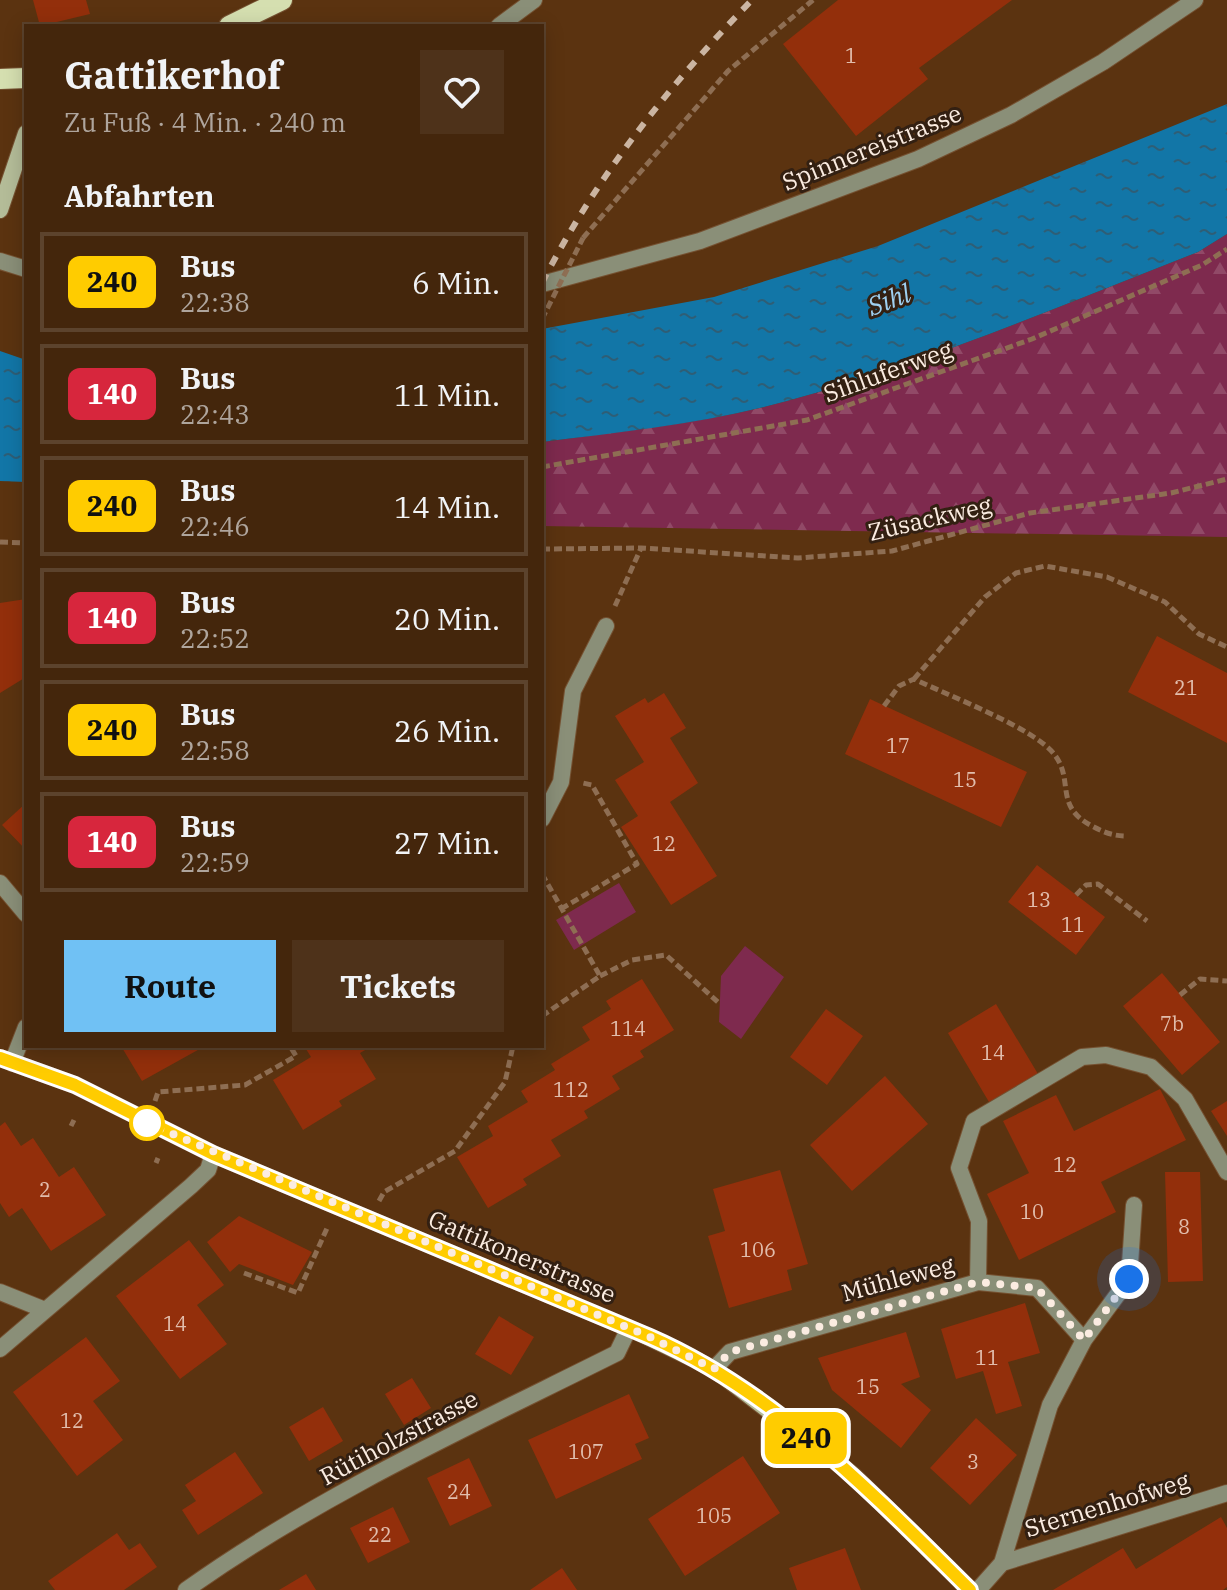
<!DOCTYPE html>
<html lang="de">
<head>
<meta charset="utf-8">
<style>
  body { margin:0; font-family:"IBM Plex Serif",serif; background:#4e321a; color:#f1f3f6; height:100vh; display:flex; flex-direction:column; font-size:30px; white-space:nowrap }
  * { box-sizing:border-box; margin:0 }
  p { font-size:26px; color:#afa59d }
  .icon { flex:none; width:44px; height:44px; fill:none; stroke:currentColor; stroke-width:2; stroke-linecap:round; stroke-linejoin:round }
  .map { position:relative; flex:1; overflow:hidden }
  .drawer { position:absolute; left:24px; top:24px; width:520px; height:1024px; display:flex; flex-direction:column; background:#44260c; border-radius:0px; box-shadow:0 4px 20px #0003,0 0 0 2px #5c432d }
  .drawer>* { flex:none }
  .badge { padding:0 16px; border-radius:12px; font-size:28px; line-height:52px }
  .you { position:absolute; width:40px; height:40px; margin:-20px; border:6px solid #fff; border-radius:50%; background:#1a73e8; box-shadow:0 0 0 12px #1a73e833 }
  .map>.badge { position:absolute; translate:-50% -50%; box-shadow:0 0 0 4px #fff }
  h2 { padding:0 40px; font-size:30px; line-height:72px }
  .round { display:grid; place-items:center; flex:none; width:84px; height:84px; border-radius:0px; background:#4e321a }
  .headline { display:flex; align-items:center; justify-content:space-between; height:136px; padding:0 40px }
  h1 { font-size:38px; font-weight:700; line-height:60px }
  .action { display:flex; gap:16px; margin-top:auto; padding:16px 40px }
  .action a { flex:1; height:92px; border-radius:0px; background:#70c1f4; color:#111; font-size:32px; font-weight:700; line-height:92px; text-align:center }
  .action a+a { background:#4e321a; color:#f1f3f6 }
  ul { padding:0; list-style:none }
  li { display:flex; align-items:center; gap:24px; height:100px; margin:0 16px 12px; padding:0 24px; border:4px solid #5c432d; border-radius:0px }
  li div { flex:1 }
  li b { display:block; font-size:30px }
  li em { font-style:normal }
  li .badge { min-width:88px; font-weight:700; text-align:center }
  .map>svg:first-child { display:block }
</style>
</head>
<body>
<div class="map">
<svg width="1227" height="1590" viewBox="0 0 1227 1590">
  <defs>
    <pattern id="forest-firs" width="22" height="20" patternUnits="userSpaceOnUse" patternTransform="scale(2)"><rect width="22" height="20" fill="#7e2a4e"/><path d="M5 1l3.5 6h-7zM16 11l3.5 6h-7z" fill="#914967"/></pattern>
    <pattern id="water-ripples" width="26" height="14" patternUnits="userSpaceOnUse" patternTransform="scale(2)"><rect width="26" height="14" fill="#1276a7"/><path d="M2 4q2-2 4 0t4 0M15 11q2-2 4 0t4 0" fill="none" stroke="#2e5e76"/></pattern>
  </defs>
  <rect width="100%" height="100%" fill="#5b3310"/>
  <!-- forest -->
  <path fill="url(#forest-firs)" d="M1227 234V537L542 526V442C623 431 708 423 787 401 928 363 1062 305 1198 252Z"/>
  <!-- park -->
  <path fill="#7e2a4e" d="M619 883 636 912 574 950 556 920Z
    M745 946 784 977 741 1039 719 1022 721 976Z"/>
  <!-- water -->
  <path fill="url(#water-ripples)" d="M1227 104V234L1198 252C1062 305 928 363 787 401 708 423 623 432 542 442V329L714 297 878 246Z
    M0 351 26 360V482L0 481Z"/>
  <!-- building -->
  <path fill="#932f0b" d="M33 0H86L90 14 40 26Z
    M838 0H1012L919 68 928 79 856 136 783 44Z
    M26 599V677L0 693V603Z
    M1157 636 1227 673V743L1128 692Z
    M664 693 686 728 670 738 698 783 670 802 717 876 671 905 621 827 638 816 615 780 644 762 615 716 645 698 648 703Z
    M870 699 1027 772 1001 827 845 754Z
    M26 803V850L2 825Z
    M1037 865 1105 917 1076 955 1008 902Z
    M1162 973 1220 1042 1182 1075 1123 1006Z
    M642 979 674 1030 640 1051 644 1057 612 1076 620 1089 584 1111 588 1118 551 1140 561 1156 523 1179 527 1185 488 1208 457 1157 493 1136 488 1126 528 1102 521 1091 555 1070 551 1064 590 1040 582 1027 611 1009 606 1001Z
    M996 1004 1038 1074 989 1102 948 1033Z
    M826 1009 863 1036 827 1085 790 1057Z
    M121 1046H205L142 1081Z
    M311 1046H372L360 1053 376 1079 339 1101 342 1106 303 1130 273 1080 311 1057 306 1049Z
    M885 1076 928 1124 852 1191 810 1145Z
    M1160 1089 1186 1140 1101 1182 1116 1212 1019 1260 987 1194 1029 1173 1003 1121 1056 1095 1074 1131Z
    M1227 1101V1136L1211 1111Z
    M5 1122 21 1146 33 1138 59 1177 74 1167 106 1215 51 1251 22 1208 9 1217 0 1203V1126Z
    M780 1170 808 1264 787 1270 792 1290 729 1308 708 1236 725 1231 713 1189Z
    M1165 1172H1200L1203 1281 1168 1282Z
    M239 1216 312 1252 293 1285 239 1264 230 1272 207 1242Z
    M189 1240 224 1285 197 1305 227 1344 180 1379 116 1296Z
    M1025 1303 1040 1353 1008 1362 1022 1406 996 1414 983 1371 956 1379 941 1329Z
    M499 1316 534 1337 511 1375 475 1354Z
    M906 1332 920 1377 901 1384 931 1410 901 1448 832 1390 818 1358Z
    M86 1337 120 1381 93 1401 123 1440 77 1476 13 1392Z
    M412 1378 431 1408 404 1425 385 1394Z
    M629 1394 649 1438 635 1444 642 1459 556 1499 528 1440Z
    M323 1407 343 1441 309 1461 289 1427Z
    M976 1418 1017 1455 970 1505 930 1468Z
    M235 1452 263 1493 198 1535 182 1510 196 1501 185 1485Z
    M743 1456 780 1513 685 1576 648 1519Z
    M469 1458 492 1506 450 1526 427 1478Z
    M393 1507 410 1542 368 1563 350 1528Z
    M1221 1517 1227 1528V1587L1223 1590H1053L1123 1548 1136 1569Z
    M117 1533 129 1550 140 1543 157 1567 124 1590H55L48 1581Z
    M845 1548 861 1590H797L789 1568Z
    M562 1568 577 1590H530Z
    M306 1574 316 1590H279Z"/>
  <g fill="none" stroke-linecap="round" stroke-linejoin="round">
    <!-- service casing -->
    <g stroke="#755131" stroke-width="18">
      <path id="service" d="M978 1282 979 1221 959 1168 974 1121 1082 1057 1106 1055 1151 1067 1185 1099 1227 1172
        M1084 1340 1129 1279 1134 1205
        M714 1369 730 1352 978 1282 1037 1288 1084 1340 1050 1405 1002 1563 978 1590
        M1002 1563 1227 1493"/>
    </g>
    <!-- minor casing -->
    <g stroke="#755131" stroke-width="18">
      <path id="minor" d="M499 26 534 0
        M0 261 26 269
        M542 284 700 241 918 159 1011 115 1103 62 1195 0
        M542 819 561 782 573 691 606 626
        M0 883 26 914
        M12 1063 26 1027
        M0 1292 45 1310
        M0 1349 191 1186 208 1170 213 1154
        M186 1590C319 1495 471 1426 617 1353L629 1328"/>
    </g>
    <!-- secondary casing -->
    <g stroke="#755131" stroke-width="18">
      <path id="secondary" d="M0 210 26 133
        M0 1058 75 1085 213 1154 629 1328 714 1369 853 1475 970 1590"/>
    </g>
    <!-- primary casing -->
    <g stroke="#755131" stroke-width="22">
      <path id="primary" d="M229 26 282 0
        M0 79 26 78"/>
    </g>
    <!-- path -->
    <path stroke="#8e6e53" stroke-width="5" stroke-dasharray="8 4" stroke-linecap="butt" d="M583 238 728 71 813 0
      M542 467 807 420 1032 339 1202 265 1227 249
      M0 542 26 543
      M542 549 641 548 798 558 892 551 1030 513 1171 493 1227 479
      M615 606 641 548
      M914 679 985 597 1016 573 1045 566 1107 577 1165 602 1199 634 1227 647
      M884 706 899 686 914 679C947 695 1034 728 1054 754 1075 780 1053 806 1092 826 1103 832 1113 836 1126 836
      M542 874 600 976 542 1016
      M1076 895 1086 885 1098 884 1147 921
      M561 909 637 864 592 785 583 783
      M600 976 632 960 666 955 720 1004
      M1180 995 1200 979 1227 981
      M155 1101 158 1092 245 1085 296 1056 290 1046
      M71 1126 74 1120
      M156 1163 158 1158
      M379 1201 384 1192 455 1151 505 1082 513 1046
      M244 1273 298 1293 328 1226"/>
    <!-- service -->
    <use href="#service" stroke="#8a8f78" stroke-width="16"/>
    <!-- minor -->
    <use href="#minor" stroke="#8a8f78" stroke-width="16"/>
    <!-- secondary -->
    <use href="#secondary" stroke="#b4bc98" stroke-width="16"/>
    <!-- primary -->
    <use href="#primary" stroke="#d5dfb0" stroke-width="20"/>
    <!-- rail -->
    <path stroke="#cbb5a2" stroke-width="6" stroke-dasharray="10 10" stroke-linecap="butt" d="M542 283C596 177 669 85 752 0"/>
    <!-- path-bridge -->
    <path stroke="#8e6e53" stroke-width="5" stroke-dasharray="8 4" stroke-linecap="butt" d="M542 319 583 238"/>
  </g>
  <g fill="none" stroke-linecap="round" stroke-linejoin="round">
    <!-- line casing -->
    <g stroke="#fff" stroke-width="18">
      <path id="line" d="M0 1058 75 1085 213 1154 650 1337C776 1392 874 1495 970 1590"/>
    </g>
    <!-- line -->
    <use href="#line" stroke="#fc0" stroke-width="12"/>
    <!-- walk -->
    <path stroke="#fbece1" stroke-width="8" stroke-dasharray="0 14.4" d="M147 1123 650 1337 714 1369 730 1352 978 1282 1037 1288 1084 1340 1129 1279"/>
  </g>
  <!-- markers -->
  <circle fill="#fff" stroke="#fc0" stroke-width="4" cx="147" cy="1123" r="16"/>
  <g text-anchor="middle" stroke-width="6" stroke-linejoin="round" paint-order="stroke">
    <!-- number labels -->
    <g font-size="20" fill="#e1bdac">
      <text x="851" y="63">1</text>
      <text x="1186" y="695">21</text>
      <text x="898" y="753">17</text>
      <text x="965" y="787">15</text>
      <text x="664" y="851">12</text>
      <text x="1039" y="907">13</text>
      <text x="1073" y="932">11</text>
      <text x="1172" y="1031">7b</text>
      <text x="628" y="1036">114</text>
      <text x="993" y="1060">14</text>
      <text x="571" y="1097">112</text>
      <text x="1065" y="1172">12</text>
      <text x="45" y="1197">2</text>
      <text x="1032" y="1219">10</text>
      <text x="1184" y="1234">8</text>
      <text x="758" y="1257">106</text>
      <text x="175" y="1331">14</text>
      <text x="987" y="1365">11</text>
      <text x="868" y="1394">15</text>
      <text x="72" y="1428">12</text>
      <text x="586" y="1459">107</text>
      <text x="973" y="1469">3</text>
      <text x="459" y="1499">24</text>
      <text x="714" y="1523">105</text>
      <text x="380" y="1542">22</text>
    </g>
    <!-- street labels -->
    <g font-size="24" fill="#fbece1" stroke="#332012">
      <text transform="translate(872 148) rotate(-22)" y="8">Spinnereistrasse</text>
      <text transform="translate(888 372) rotate(-20)" y="8">Sihluferweg</text>
      <text transform="translate(930 519) rotate(-13)" y="8">Züsackweg</text>
      <text transform="translate(522 1257) rotate(23)" y="8">Gattikonerstrasse</text>
      <text transform="translate(898 1279) rotate(-15)" y="8">Mühleweg</text>
      <text transform="translate(399 1438) rotate(-28)" y="8">Rütiholzstrasse</text>
      <text transform="translate(1107 1505) rotate(-17)" y="8">Sternenhofweg</text>
    </g>
    <!-- water labels -->
    <g font-size="26" font-style="italic" fill="#9fd0f0" stroke="#332012">
      <text transform="translate(889 300) rotate(-21)" y="9">Sihl</text>
    </g>
  </g>
</svg>
<div class="you" style="left:1129px;top:1279px"></div>
<b class="badge" style="left:806px;top:1438px;background:#fc0;color:#111">240</b>
<section class="drawer">
<div class="headline"><div><h1>Gattikerhof</h1><p>Zu Fuß · 4 Min. · 240 m</p></div><a class="round"><svg class="icon" aria-label="heart" viewBox="0 0 24 24"><path d="M12 20l-8-8c-3-5 5-10 8-4 3-6 11-1 8 4z"/></svg></a></div>
<h2>Abfahrten</h2>
<ul>
<li><span class="badge" style="background:#fc0;color:#111">240</span><div><b>Bus</b><p>22:38</p></div><em>6 Min.</em></li>
<li><span class="badge" style="background:#d7263d;color:#fff">140</span><div><b>Bus</b><p>22:43</p></div><em>11 Min.</em></li>
<li><span class="badge" style="background:#fc0;color:#111">240</span><div><b>Bus</b><p>22:46</p></div><em>14 Min.</em></li>
<li><span class="badge" style="background:#d7263d;color:#fff">140</span><div><b>Bus</b><p>22:52</p></div><em>20 Min.</em></li>
<li><span class="badge" style="background:#fc0;color:#111">240</span><div><b>Bus</b><p>22:58</p></div><em>26 Min.</em></li>
<li><span class="badge" style="background:#d7263d;color:#fff">140</span><div><b>Bus</b><p>22:59</p></div><em>27 Min.</em></li>
</ul>
<div class="action"><a>Route</a><a>Tickets</a></div>
</section>
</div>
</body>
</html>
